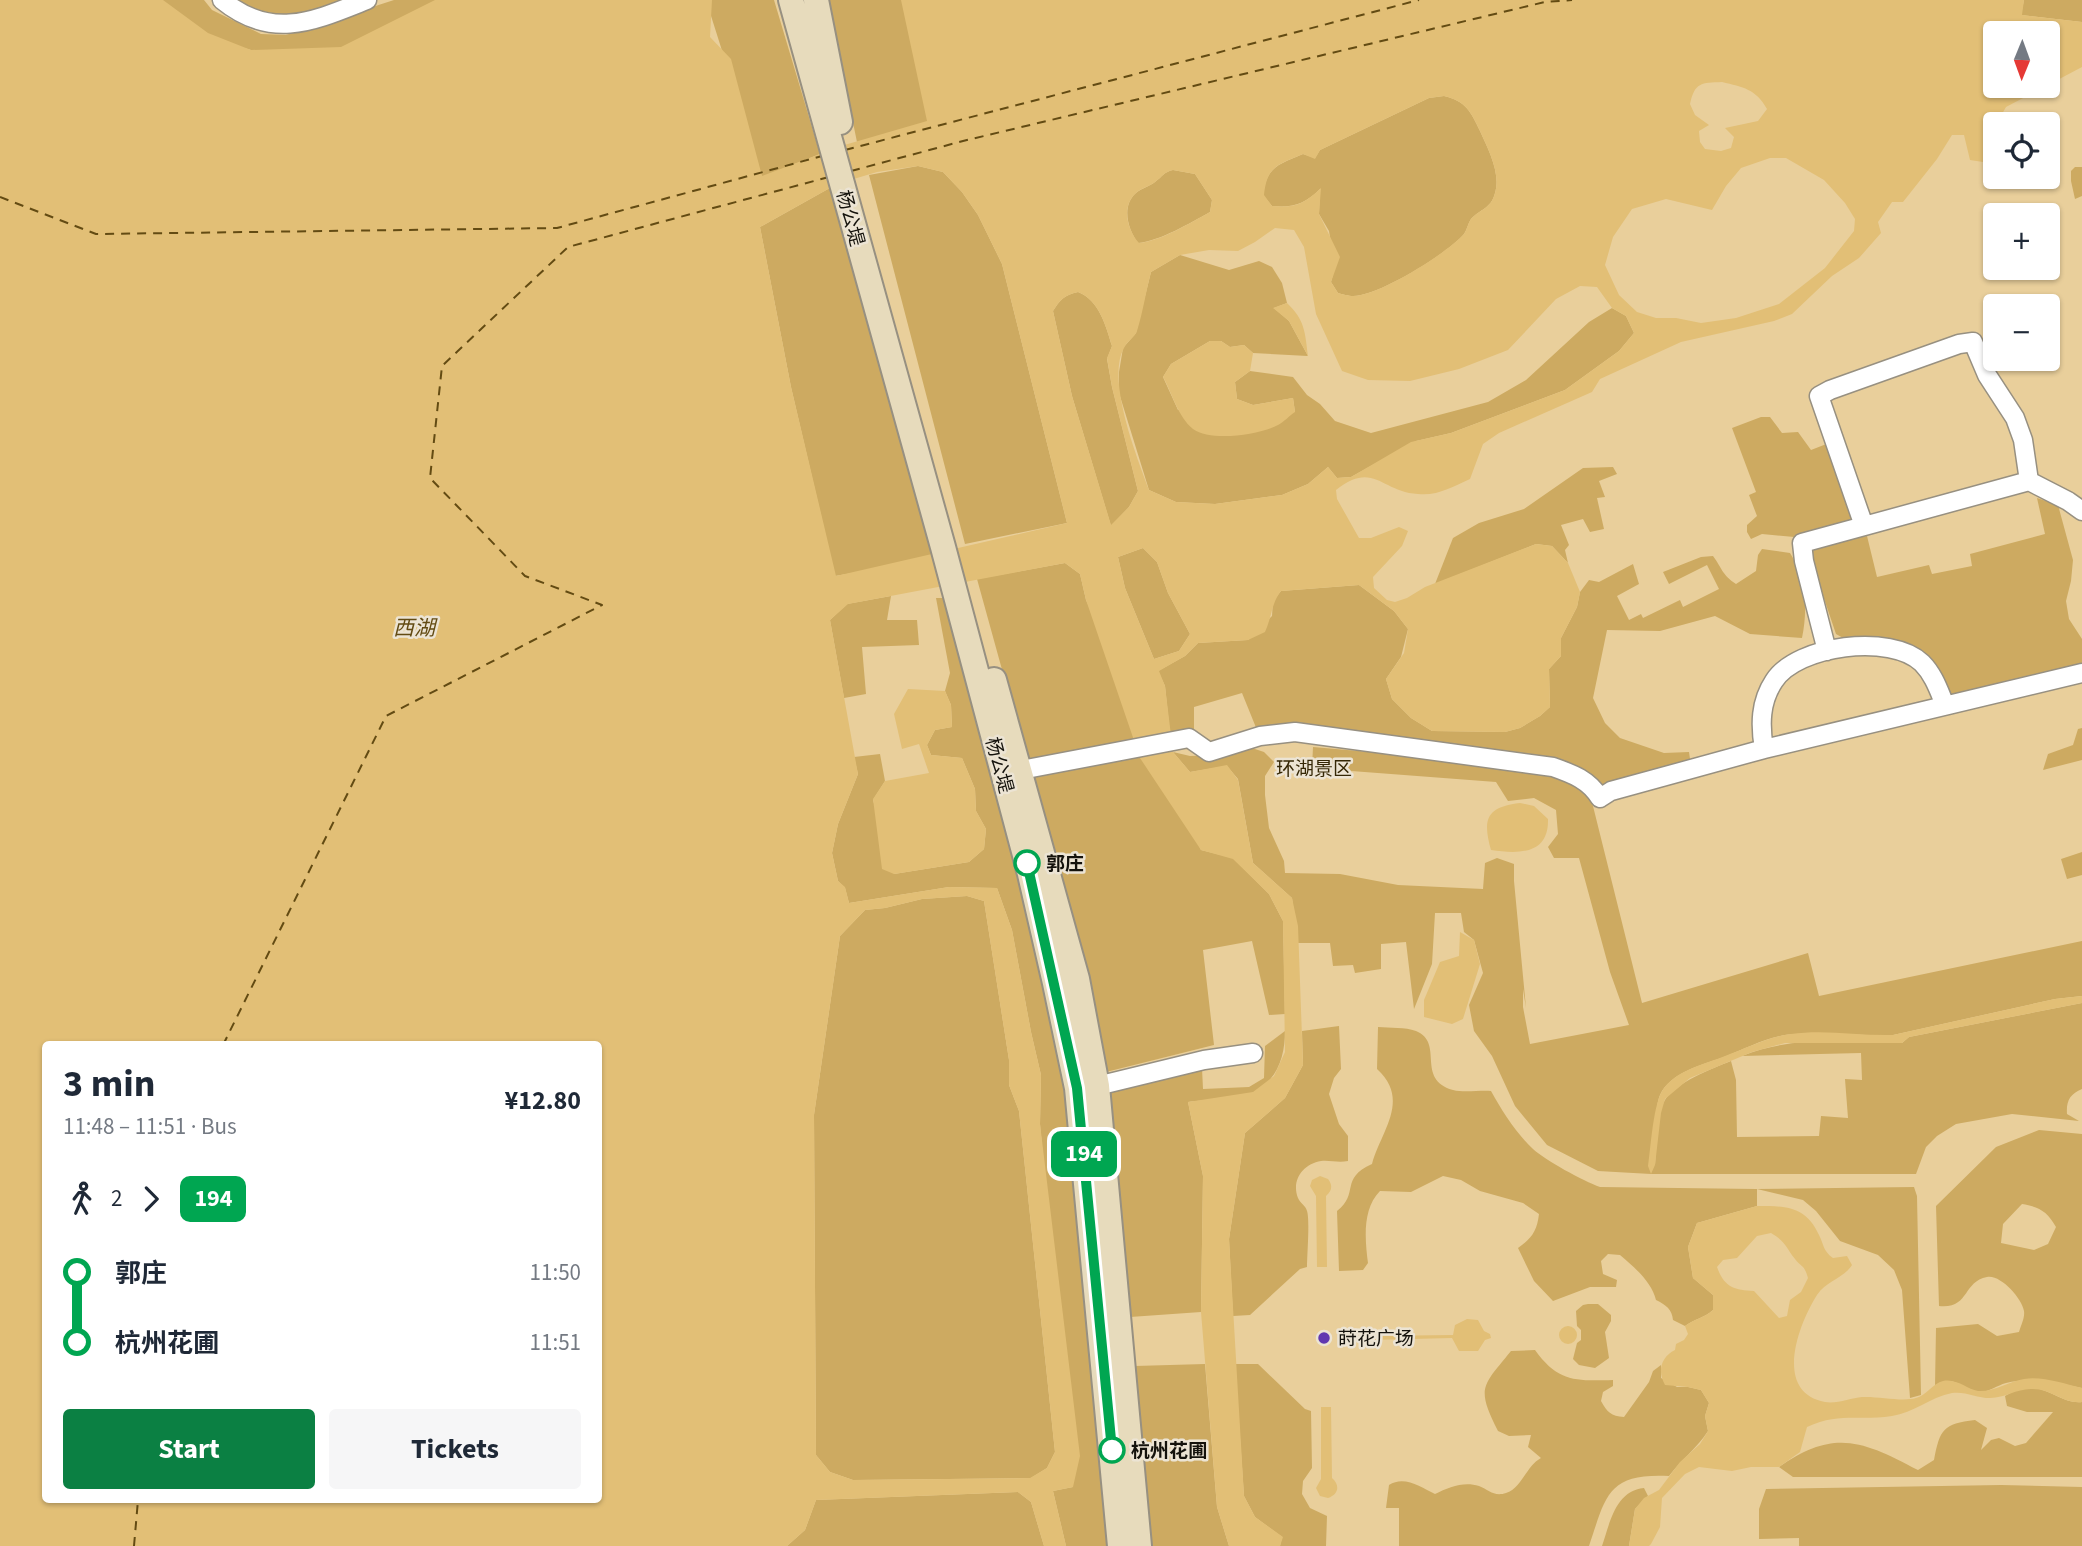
<!DOCTYPE html>
<html lang="en">
<head>
<meta charset="utf-8">
<style>
  body { margin:0; font-family:"Source Sans 3","Noto Sans SC",sans-serif; background:#f6f6f7; color:#1f2937; height:100vh; display:flex; flex-direction:column; font-size:26px; white-space:nowrap }
  * { box-sizing:border-box; margin:0 }
  p { font-size:23px; color:#747a83 }
  .icon { flex:none; width:38px; height:38px; fill:none; stroke:currentColor; stroke-width:2; stroke-linecap:round; stroke-linejoin:round }
  .map { position:relative; flex:1; overflow:hidden }
  .drawer { position:absolute; left:42px; top:1041px; width:560px; height:462px; display:flex; flex-direction:column; background:#fff; border-radius:7px; box-shadow:0 2px 5px #0004 }
  .drawer>* { flex:none }
  .badge { padding:0 14px; border-radius:10px; font-size:24px; line-height:46px }
  .needle { width:46px; rotate:181deg }
  .tools { position:absolute; left:1983px; top:21px; display:grid; gap:14px }
  .tools a { display:grid; place-items:center; width:77px; height:77px; border-radius:7px; background:#fff; box-shadow:0 2px 5px #0004; font-size:35px }
  .map>.badge { position:absolute; translate:-50% -50%; box-shadow:0 0 0 4px #fff }
  .legs { display:flex; align-items:center; gap:10px; height:77px; padding:0 21px; font-size:23px }
  .legs p { margin-inline-start:auto }
  .overview { display:flex; align-items:center; justify-content:space-between; height:119px; padding:0 21px }
  h1 { font-size:38px; font-weight:700; line-height:52px }
  .button { display:flex; gap:14px; margin-top:auto; padding:14px 21px }
  .button a { flex:1; height:80px; border-radius:7px; background:#0b8043; color:#fff; font-size:28px; font-weight:700; line-height:80px; text-align:center }
  .button a+a { background:#f6f6f7; color:#1f2937 }
  ul { padding:0 21px; list-style:none }
  li { display:flex; align-items:center; gap:24px; height:70px; font-size:26px }
  li i { display:grid; place-items:center; width:10px; height:100%; margin:0 9px; background:currentColor }
  li i::after { content:''; width:18px; height:18px; margin:-9px; border:5px solid; border-radius:50%; background:#fff }
  li p { margin-inline-start:auto }
  li:first-child i { background:linear-gradient(#0000 50%,currentColor 0) }
  li:last-child i { background:linear-gradient(currentColor 50%,#0000 0) }
  .map>svg:first-child { display:block }
</style>
</head>
<body>
<div class="map">
<svg width="2082" height="1546" viewBox="0 0 2082 1546">
  <rect width="100%" height="100%" fill="#ece4d4"/>
  <!-- green -->
  <path fill="#e9cf9b" fill-rule="evenodd" d="M0 0H2082V1546H0ZM1995 33H2048V86H1995ZM1995 124H2048V177H1995ZM1995 215H2048V268H1995ZM1995 306H2048V359H1995ZM46 1045H598V1500H46Z"/>
  <!-- forest -->
  <path fill="#cdaa61" fill-rule="evenodd" d="M161 0H204L212 10 261 34 286 35 394 0H447L337 52 251 50 207 37Z
    M237 0H347C307 16 276 23 237 0Z
    M706 0H774L820 154 762 177Z
    M828 0H906L934 125 858 147Z
    M2024 0H2082V22L2021 15Z
    M1444 96C1466 101 1471 112 1480 131 1488 149 1501 173 1495 193 1491 209 1480 209 1471 219 1468 223 1467 230 1464 234 1448 253 1379 296 1353 296 1349 296 1342 294 1338 293L1331 282 1335 267 1329 231 1319 214 1320 189C1305 204 1293 208 1272 206L1263 195C1267 166 1278 165 1303 154L1315 158 1320 150 1429 98Z
    M918 166 943 172 962 192 978 215 1002 264 1067 523 965 544 869 175Z
    M2075 167H2082V196L2075 199 2071 181V171Z
    M1173 170 1195 174 1212 200 1210 212C1190 223 1160 241 1138 243 1128 230 1121 206 1136 193 1142 188 1150 186 1155 182 1163 176 1164 172 1173 170Z
    M837 184 945 557 835 576 791 387 760 227Z
    M1180 255 1229 270 1259 261 1272 267 1282 283 1287 303 1274 308 1289 321 1308 356 1253 353 1244 345 1230 347 1221 341H1210L1171 364 1163 377 1178 410 1295 412 1293 398 1253 405 1237 399 1235 382 1250 371 1293 377 1307 395 1320 404 1335 421 1371 433 1488 402 1526 380 1589 322 1612 308 1626 316 1634 333 1619 351 1565 390 1451 433 1416 441 1351 477 1337 478 1328 467 1308 484 1282 495 1215 504 1176 502 1149 490 1119 393V372L1123 348 1136 333 1151 272Z
    M1078 292C1099 300 1106 326 1112 346L1107 359 1112 387 1138 491 1129 507 1111 526 1072 396 1053 311C1060 300 1064 295 1078 292Z
    M1761 417H1770L1782 433 1798 432 1811 450 1829 443 1856 523 1805 538 1762 534 1751 539 1747 532V525L1757 516 1749 495 1756 492 1732 428Z
    M1613 467 1617 474 1599 481 1605 497 1597 498 1604 529 1590 532 1583 519 1561 525 1569 545 1565 550 1568 563 1552 546 1536 544 1435 584 1453 538 1479 523 1524 509 1583 468Z
    M2037 498 2058 505 2073 560 2071 581 2066 601 2069 619 2082 639V666L1951 696C1921 636 1907 641 1845 639L1836 634 1811 560 1812 551 1823 544 1867 536 1877 577 1929 565 1932 574 1972 566 1970 554 2045 534Z
    M1143 548 1157 562 1168 593 1190 634 1179 651 1154 659 1125 588 1118 557Z
    M1762 549 1790 553C1806 578 1808 609 1802 638L1750 634 1715 616 1660 631 1607 630 1593 698 1605 723 1620 738 1664 753 1689 752 1690 759 1604 785 1556 763 1257 730 1242 693 1194 707V733L1170 734 1165 686 1158 671 1185 656 1198 643 1248 640 1272 616 1273 601 1281 591 1359 585 1394 611 1408 629 1401 657 1386 679 1392 699 1411 718 1432 731 1505 732 1520 728 1540 716 1550 707 1549 669 1561 656V638L1577 607 1580 592 1589 580 1599 582 1633 564 1639 584 1617 596 1629 620 1641 614 1643 618 1680 600 1683 607 1719 589 1707 565 1669 584 1663 572 1701 557 1713 556C1722 568 1722 575 1736 584L1756 571 1758 555Z
    M1065 563 1080 574 1086 600 1201 850 1233 858 1269 894 1283 921 1285 1014 1269 1015 1252 941 1203 950 1214 1045 1106 1072 1088 981 977 579Z
    M891 596 887 620H917L919 645 862 647 866 694 844 698 830 620 847 604Z
    M936 598H947L1010 839 1066 1085 1086 1285 1107 1546H1066L1053 1491 1073 1487 1040 1124 1041 1075 1031 1032 1012 930 997 888 949 887 849 903 845 888 838 881 832 853 838 824 858 774 854 757 880 754 885 781 873 800 894 874 969 862 984 849 986 829 976 811 975 789 962 758 931 755 927 745 935 730 952 727 951 705 945 691 950 673Z
    M2082 728V760L2043 770 2048 754 2073 745 2078 729Z
    M1313 747 1426 757 1553 773 1589 790 1642 1003 1808 953 1819 996 2082 941V996L2055 999 1893 1035C1860 1036 1828 1032 1795 1034 1770 1035 1747 1048 1724 1057 1702 1065 1671 1072 1660 1095 1654 1108 1656 1148 1655 1165 1657 1148 1656 1114 1665 1100 1675 1083 1713 1068 1731 1061L1736 1080 1737 1137 1819 1136 1821 1116 1848 1118 1845 1079 1862 1080 1861 1053 1742 1056C1794 1035 1847 1042 1902 1043L1909 1037 2082 1003V1089C2070 1094 2066 1101 2067 1114L2079 1121 2012 1114 1956 1124 1937 1136 1926 1147 1916 1174H1651L1598 1171 1547 1145 1515 1106 1492 1056 1474 1031 1469 1005 1483 973 1474 940 1464 932 1461 913H1435L1432 964 1414 1009 1406 942 1381 944V969L1355 973 1353 965 1333 966 1330 943H1298L1292 898 1253 863 1238 779 1227 766 1190 772 1173 752 1190 756 1221 755 1252 748 1264 752 1274 762 1265 776V795L1269 828 1284 861 1285 873 1340 874 1398 885 1483 889 1485 863 1497 858 1514 864V881L1526 1008 1523 989V1007L1530 1044 1629 1025 1610 972 1579 858H1554L1548 847 1558 834 1556 810 1534 798 1508 801 1496 782 1312 768Z
    M2082 852V875L2067 879 2061 859Z
    M967 896 984 901 1009 1060V1085L1019 1111 1055 1452 1047 1468 1031 1478 853 1480 830 1472 816 1455 814 1115 840 936 865 910 885 908 922 899Z
    M1339 1026 1341 1069 1334 1078 1329 1094 1339 1124 1348 1136V1161C1338 1163 1330 1160 1321 1161 1303 1164 1291 1180 1298 1198 1300 1203 1306 1206 1307 1211 1310 1220 1307 1255 1307 1267L1300 1269 1250 1315 1233 1316 1229 1239 1245 1133 1285 1098 1303 1065 1302 1031Z
    M1378 1027C1390 1028 1405 1027 1416 1031 1445 1043 1415 1079 1453 1090 1464 1093 1480 1090 1491 1091 1502 1111 1516 1133 1533 1149 1545 1160 1583 1181 1600 1187L1756 1189 1914 1187 1917 1196 1921 1395 1910 1398 1902 1290 1894 1270 1878 1255 1840 1241 1816 1211 1803 1200 1757 1189V1206L1697 1223 1688 1247 1693 1278 1713 1295V1310C1704 1318 1694 1319 1685 1326L1673 1320C1672 1309 1666 1305 1656 1300 1652 1282 1633 1266 1620 1255L1608 1254 1601 1261 1603 1274 1617 1280 1616 1287H1590L1553 1301 1534 1281 1518 1248C1532 1238 1537 1231 1539 1214L1523 1203 1480 1191 1461 1180 1443 1176 1411 1192 1380 1191C1362 1209 1365 1240 1368 1263L1363 1270 1339 1271 1337 1211C1360 1193 1339 1179 1372 1164 1381 1131 1411 1100 1377 1069Z
    M1285 1031C1285 1055 1278 1080 1254 1092 1241 1098 1204 1100 1188 1102L1203 1176 1201 1312 1130 1317 1104 1094 1202 1068 1203 1089 1249 1087 1264 1078 1265 1046Z
    M2039 1130 2082 1134V1388C2058 1383 2031 1377 2006 1383 1995 1386 1988 1394 1975 1391 1958 1386 1954 1375 1935 1386L1936 1328 1978 1324 1997 1336 2019 1332C2021 1325 2025 1318 2024 1311 2022 1298 2000 1274 1987 1277 1962 1282 1970 1309 1939 1306L1936 1206 1996 1147ZM2022 1204C2039 1207 2047 1211 2056 1227L2048 1244 2034 1250 2001 1243 2003 1224Z
    M1588 1304H1598L1611 1315V1321L1605 1332 1609 1358 1595 1368 1579 1365 1573 1359 1577 1343 1581 1340V1330L1577 1326 1576 1311 1583 1305Z
    M1535 1350C1558 1382 1575 1381 1613 1380V1386L1603 1392 1601 1401C1607 1412 1611 1416 1624 1417L1649 1382 1653 1371 1661 1365V1378L1677 1387H1688L1701 1390 1709 1403 1705 1416 1708 1431C1697 1448 1681 1460 1669 1476 1607 1473 1606 1496 1589 1546H1399V1508H1386L1389 1485C1404 1475 1421 1487 1435 1494 1449 1487 1464 1481 1479 1486 1489 1490 1494 1497 1506 1493 1522 1488 1526 1466 1541 1458L1528 1447 1531 1435 1509 1436 1498 1431C1476 1387 1482 1387 1511 1351Z
    M1205 1364 1217 1507 1229 1546H1146L1132 1372 1135 1366Z
    M1235 1364H1258L1305 1409 1311 1411 1312 1468 1303 1481 1302 1494 1310 1508 1327 1516 1326 1546H1280L1282 1537 1255 1517 1244 1496Z
    M2035 1388C2053 1391 2065 1404 2082 1402V1477H1793L1779 1467C1834 1428 1863 1441 1918 1470L1934 1460C1940 1429 1943 1424 1975 1420L1987 1428 1981 1450 1991 1440 1999 1438 2015 1446 2026 1443 2053 1412H2027L2007 1406 2005 1396 2018 1389Z
    M2001 1485 2082 1487V1546H1799V1538L1759 1539V1509L1766 1489Z
    M1644 1488 1648 1496 1635 1509 1629 1546H1602C1610 1523 1615 1491 1644 1488Z
    M1018 1492 1031 1502 1044 1546H787L805 1530 816 1500Z"/>
  <!-- water -->
  <path fill="#e2bf76" fill-rule="evenodd" d="M0 0H163L208 33 251 50 341 47 435 0H712L710 37 731 59 762 176 841 146 927 121 901 0H2024L2022 15 2082 22V67L2048 85V33H1995V86H2046L2006 107 1987 140 1995 148V155L1983 162 1970 160 1964 135H1952L1937 159 1903 202H1892L1878 222 1881 233 1859 258 1832 276 1792 314 1774 321 1681 342 1600 379 1592 392 1499 433 1483 444 1470 479C1452 487 1438 496 1418 494 1381 492 1374 460 1336 490L1337 499 1359 538H1371L1399 527 1408 531 1402 546 1373 577 1374 588 1387 600 1395 602 1407 598 1425 587 1536 544 1552 546 1568 563 1580 592 1577 607 1561 638V656L1549 669 1550 707 1540 716 1520 728 1505 732 1432 731 1411 718 1392 699 1386 679 1404 653 1408 629 1394 611 1359 585 1281 591C1271 604 1272 617 1265 632L1248 640 1198 643 1185 656 1159 671 1165 686 1173 752 1190 772 1227 765 1238 780 1253 863 1292 898 1298 926 1303 1065 1285 1098 1245 1133 1229 1239 1244 1496 1255 1517 1283 1537 1280 1546H1229L1217 1507 1201 1312 1203 1176 1188 1102 1253 1092 1274 1076 1285 1052 1283 921 1269 894 1233 859 1201 850 1140 758 1086 600 1080 574 1065 563 848 604 830 620 858 774 838 824 832 853 838 881 845 887 849 903 949 887 997 888 1012 930 1031 1032 1041 1075 1040 1124 1080 1456 1073 1487 1053 1491 1066 1546H1044L1031 1502 1018 1492 816 1500 805 1530 787 1546H0ZM1722 82C1743 87 1756 89 1767 109L1758 121 1725 128 1734 137 1731 148 1721 151 1705 149 1700 142 1699 131 1709 125 1695 115 1690 104C1695 82 1701 83 1722 82ZM1444 96C1466 101 1471 112 1480 131 1488 149 1501 173 1495 193 1491 209 1480 209 1471 219 1468 223 1467 230 1464 234 1447 253 1379 296 1353 296 1349 296 1342 294 1338 293L1331 282 1340 257 1319 214 1321 188C1304 204 1296 208 1272 206L1264 195C1267 166 1277 165 1303 154L1315 159 1320 150 1429 98ZM1770 158H1786L1824 180 1845 203 1855 219 1854 231 1825 268 1779 304 1736 318 1701 323 1676 318H1656L1637 312 1619 295 1605 265 1613 237 1632 209 1666 199 1712 210 1726 186 1741 168ZM918 166 943 172 962 192 978 215 1002 264 1067 523 836 576 791 387 760 227 837 184 877 172ZM1173 170 1195 174 1212 200 1210 212C1190 223 1161 241 1139 243 1127 230 1121 206 1136 193 1141 188 1150 186 1155 182 1163 176 1164 172 1173 170ZM1275 228 1294 230 1304 247 1316 314 1342 371 1368 380 1410 381 1459 369 1508 350 1556 299 1580 286 1597 287 1612 308 1626 316 1634 333 1619 351 1565 390 1451 433 1411 442 1351 477 1337 478 1328 467 1308 484 1282 495 1215 504 1176 502 1149 490C1137 457 1106 380 1124 348 1127 341 1135 337 1137 331 1143 312 1146 291 1151 272L1180 255 1209 250 1238 251 1255 242ZM1078 292C1099 300 1106 326 1112 346L1107 358 1112 387 1138 491 1129 507 1111 525 1072 396 1053 311C1060 300 1064 295 1078 292ZM1143 548 1157 562 1168 593 1190 634 1179 651 1154 659 1125 588 1118 557ZM967 896 984 901 1009 1060V1085L1019 1111 1055 1452 1047 1468 1030 1478 853 1480 830 1472 816 1455 814 1115 840 936 865 910 885 908 922 899ZM46 1045H598V1500H46Z
    M1287 303C1305 320 1305 332 1308 356L1289 321 1273 308Z
    M1210 341H1221L1230 347 1244 345 1253 353 1250 371 1235 382 1237 399 1253 405 1293 398 1295 412C1289 416 1284 422 1278 425 1259 435 1211 442 1193 429 1178 417 1172 393 1163 377L1171 364Z
    M908 689 945 691 951 705 952 727 935 730 927 745 931 755 962 758 975 789 976 811 986 829 984 849 969 862 894 874 882 869 873 799 885 781 929 773 919 744 902 749 894 714Z
    M1520 803 1534 806 1548 819C1549 855 1518 854 1491 850 1482 818 1487 807 1520 803Z
    M1460 932 1474 940 1480 964 1463 1019 1452 1024 1424 1017V1000L1440 962 1459 956Z
    M2082 996V1003L1909 1037 1902 1043H1785L1752 1052 1690 1078 1665 1099 1661 1113 1655 1165 1651 1174 1648 1166C1651 1147 1653 1102 1664 1088 1679 1069 1705 1064 1725 1056 1747 1048 1768 1037 1791 1034 1825 1029 1859 1036 1893 1035L2055 999Z
    M1320 1176 1328 1179C1333 1185 1332 1191 1326 1196L1327 1267H1317L1316 1196 1310 1186 1312 1180Z
    M1757 1206C1785 1206 1806 1206 1819 1235 1824 1245 1823 1251 1833 1258L1847 1256 1852 1265C1843 1279 1827 1280 1817 1295 1798 1325 1773 1392 1825 1402 1837 1404 1851 1398 1862 1397 1878 1396 1902 1402 1916 1398 1926 1396 1933 1383 1943 1381 1956 1378 1967 1389 1978 1391 1994 1392 2008 1382 2024 1379 2043 1376 2064 1384 2082 1388V1402C2063 1404 2051 1388 2031 1389 2016 1389 2005 1398 1990 1398 1977 1398 1965 1391 1952 1393 1931 1397 1913 1413 1892 1416 1859 1421 1839 1412 1807 1427L1800 1452 1779 1467H1751L1732 1471 1699 1467 1685 1474 1662 1498 1660 1527 1651 1544 1649 1546H1629L1635 1509 1644 1498 1659 1490 1680 1462 1700 1444 1708 1431 1705 1416 1709 1403 1701 1390 1688 1387 1665 1385C1657 1371 1661 1357 1675 1350L1676 1344 1684 1340 1688 1334 1685 1326C1694 1319 1704 1318 1713 1310V1295L1693 1278 1688 1247 1697 1223ZM1771 1233C1786 1242 1785 1246 1795 1259 1802 1268 1804 1264 1808 1278L1801 1292 1790 1300 1787 1316 1779 1318 1754 1291C1734 1290 1724 1287 1717 1267L1723 1260 1737 1258 1757 1236Z
    M1467 1319 1478 1320 1484 1331 1490 1334 1491 1338 1485 1340 1478 1351H1459L1452 1338 1371 1340V1336L1453 1335 1455 1325Z
    M1559 1335a9 9 0 1 1 18 0a9 9 0 1 1-18 0Z
    M1321 1407H1331L1332 1478C1340 1485 1339 1494 1328 1498L1320 1496 1316 1488 1321 1479Z"/>
  <g fill="none" stroke-linecap="round" stroke-linejoin="round">
    <!-- ferry -->
    <path stroke="#634b13" stroke-width="2" stroke-dasharray="9 7" stroke-linecap="butt" d="M845 150 1419 0
      M851 171 963 141 1545 2 1572 0
      M0 197 96 234 557 228 822 156
      M223 1045 386 716 602 605 525 576 430 478 442 366 568 247 829 177
      M134 1546 138 1500"/>
    <!-- street casing -->
    <g stroke="#979081" stroke-width="21">
      <path id="street" d="M222 0C272 41 314 21 367 0
        M1864 526 1819 396 1830 390 1959 344 1973 342 1987 375 2015 418 2023 440 2029 481
        M1827 651 1804 561 1802 543 2029 481 2068 501 2082 511
        M1764 749C1760 725 1760 702 1774 681 1797 645 1891 633 1922 663 1934 675 1939 691 1945 705
        M1021 770 1189 738 1209 752 1260 736 1295 732 1553 767C1573 774 1589 780 1600 798L1611 791 1764 749 2082 673
        M1097 1086 1204 1060 1253 1053"/>
    </g>
    <!-- secondary casing -->
    <g stroke="#979081" stroke-width="28">
      <path id="secondary" d="M791 0 943 547 1030 874 1055 983 1077 1088 1120 1546
        M816 0 840 122
        M994 680 1077 979 1097 1086 1139 1546"/>
    </g>
    <!-- street -->
    <use href="#street" stroke="#fff" stroke-width="18"/>
    <!-- secondary -->
    <use href="#secondary" stroke="#e7dbbc" stroke-width="24"/>
  </g>
  <g fill="none" stroke-linecap="round" stroke-linejoin="round">
    <!-- line-1 casing -->
    <g stroke="#fff" stroke-width="16">
      <path id="line-1" d="M1027 863 1077 1088 1112 1450"/>
    </g>
    <!-- line-1 -->
    <use href="#line-1" stroke="#00a651" stroke-width="10"/>
  </g>
  <!-- markers -->
  <g fill="#fff" stroke="#00a651" stroke-width="3.5">
    <circle cx="1027" cy="863" r="12"/>
    <circle cx="1112" cy="1450" r="12"/>
  </g>
  <circle fill="#6138b0" stroke="#ece4d4" stroke-width="2.5" cx="1324" cy="1338" r="7"/>
  <g text-anchor="middle" stroke-width="5" stroke-linejoin="round" paint-order="stroke">
    <!-- street labels -->
    <g font-size="19" fill="#14120c" stroke="#ece4d4">
      <text transform="translate(851 218) rotate(75)" y="7">杨公堤</text>
      <text transform="translate(1000 765) rotate(75)" y="7">杨公堤</text>
    </g>
    <!-- park labels -->
    <g font-size="19" fill="#352705" stroke="#ece4d4">
      <text x="1314" y="775">环湖景区</text>
    </g>
    <!-- stop labels -->
    <g font-size="19" font-weight="bold" fill="#14120c" stroke="#ece4d4" text-anchor="start">
      <text x="1046" y="870">郭庄</text>
      <text x="1131" y="1457">杭州花圃</text>
    </g>
    <!-- poi labels -->
    <g font-size="19" fill="#14120c" stroke="#ece4d4" text-anchor="start">
      <text x="1338" y="1345">莳花广场</text>
    </g>
    <!-- water labels -->
    <g font-size="21" font-style="italic" fill="#634b13" stroke="#ece4d4">
      <text x="414" y="635">西湖</text>
    </g>
  </g>
</svg>
<div class="tools">
<a><svg class="needle" viewBox="-14 -14 28 28"><path d="M0-13l5 13h-10z" fill="#e53935"/><path d="M0 13l5-13h-10z" fill="#747a83"/></svg></a>
<a><svg class="icon" aria-label="locate" viewBox="0 0 24 24"><circle cx="12" cy="12" r="6"/><path d="M12 2v4M12 18v4M2 12h4M18 12h4"/></svg></a>
<a>+</a>
<a>−</a>
</div>
<b class="badge" style="left:1084px;top:1154px;background:#00a651;color:#fff">194</b>
<section class="drawer">
<div class="overview"><div><h1>3 min</h1><p>11:48 – 11:51 · Bus</p></div><b>¥12.80</b></div>
<div class="legs"><svg class="icon" aria-label="walk" viewBox="0 0 24 24"><circle cx="13" cy="4" r="2"/><path d="M13 8l-2 6 4 7M11 14l-3 7M7 12l3-4h3l4 4"/></svg>2<svg class="icon" aria-label="forward" viewBox="0 0 24 24"><path d="M9 5l7 7-7 7"/></svg><b class="badge" style="background:#00a651;color:#fff">194</b></div>
<ul>
<li><i style="color:#00a651"></i><b>郭庄</b><p>11:50</p></li>
<li><i style="color:#00a651"></i><b>杭州花圃</b><p>11:51</p></li>
</ul>
<div class="button"><a>Start</a><a>Tickets</a></div>
</section>
</div>
</body>
</html>
